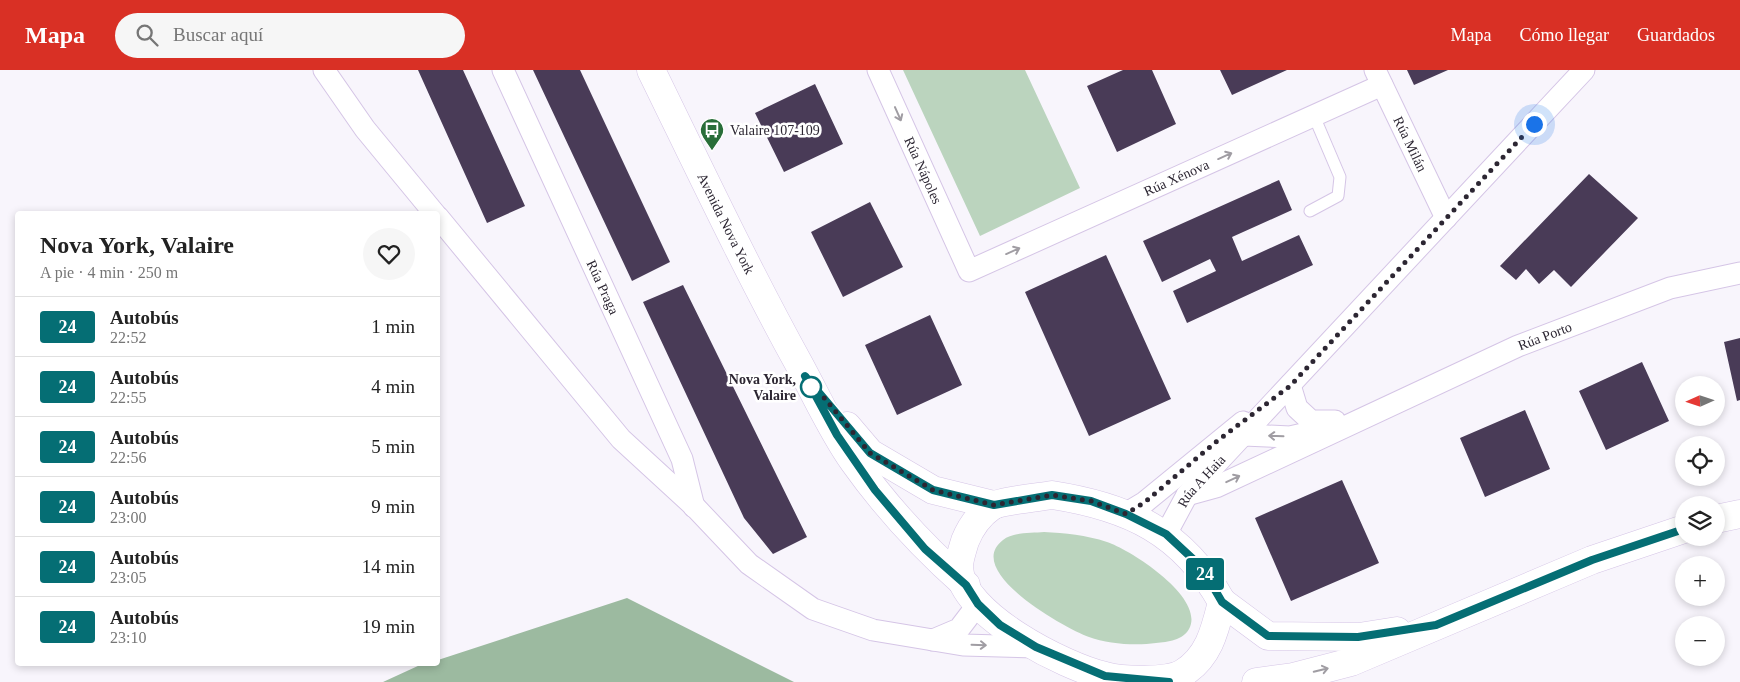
<!DOCTYPE html>
<html lang="es">
<head>
<meta charset="utf-8">
<style>
  body { margin:0; font-family:Georgia,serif; background:#f6f6f6; color:#222; height:100vh; display:flex; flex-direction:column; font-size:19px; white-space:nowrap }
  * { box-sizing:border-box; margin:0 }
  p { font-size:16px; color:#767676 }
  .icon { flex:none; width:28px; height:28px; fill:none; stroke:currentColor; stroke-width:2; stroke-linecap:round; stroke-linejoin:round }
  .map { position:relative; flex:1; overflow:hidden }
  .drawer { position:absolute; left:15px; top:141px; width:425px; height:455px; display:flex; flex-direction:column; background:#fff; border-radius:5px; box-shadow:0 2px 8px #0003 }
  .drawer>* { flex:none }
  .badge { padding:0 10px; border-radius:4px; font-size:18px; line-height:32px }
  .needle { width:32px; rotate:267deg }
  .fabs { position:absolute; left:1675px; top:306px; display:grid; gap:10px }
  .fabs a { display:grid; place-items:center; width:50px; height:50px; border-radius:50%; background:#fff; box-shadow:0 2px 8px #0003; font-size:25px }
  .you { position:absolute; width:25px; height:25px; margin:-12px; border:4px solid #fff; border-radius:50%; background:#1a73e8; box-shadow:0 0 0 8px #1a73e833 }
  .map>.badge { position:absolute; translate:-50% -50%; box-shadow:0 0 0 2px #fff }
  .round { display:grid; place-items:center; flex:none; width:52px; height:52px; border-radius:26px; background:#f6f6f6 }
  .headline { display:flex; align-items:center; justify-content:space-between; height:85px; padding:0 25px }
  h1 { font-size:24px; font-weight:700; line-height:38px }
  ul { padding:0; list-style:none }
  li { display:flex; align-items:center; gap:15px; height:60px; padding:0 25px; border-top:1px solid #e0e0e0 }
  li div { flex:1 }
  li b { display:block; font-size:19px }
  li em { font-style:normal }
  li .badge { min-width:55px; font-weight:700; text-align:center }
  header { display:flex; align-items:center; gap:30px; box-sizing:border-box; height:70px; padding:0 25px; background:#d93025; color:#fff }
  header strong { font-size:24px }
  nav { display:flex; gap:28px; margin-inline-start:auto; font-size:18px }
  .search { width:350px; height:45px; background:#f6f6f6; display:flex; align-items:center; gap:12px; box-sizing:border-box; padding:0 18px; border-radius:28px; color:#767676; font-size:19px }
  .map>svg:first-child { display:block }
</style>
</head>
<body>
<header>
<strong>Mapa</strong>
<div class="search"><svg class="icon" aria-label="search" viewBox="0 0 24 24"><circle cx="10" cy="10" r="6"/><path d="M15 15l6 6"/></svg>Buscar aquí</div>
<nav><a>Mapa</a><a>Cómo llegar</a><a>Guardados</a></nav>
</header>
<div class="map">
<svg width="1740" height="612" viewBox="0 0 1740 612">
  <rect width="100%" height="100%" fill="#f8f5fc"/>
  <!-- green -->
  <path fill="#bbd4be" d="M903 0H1025L1080 118 980 166Z
    M1044 462C1065 463 1086 465 1107 472 1131 480 1206 528 1189 559 1183 570 1168 572 1156 573 1136 576 1108 574 1089 567 1066 559 962 501 1003 470 1013 462 1032 463 1044 462Z"/>
  <!-- forest -->
  <path fill="#9cbaa0" d="M627 528 794 612H383L420 595 438 594V590Z"/>
  <!-- building -->
  <path fill="#493b57" d="M418 0H463L525 136 487 153Z
    M533 0H580L670 192 632 211Z
    M1123 0H1152L1176 54 1117 82 1087 16Z
    M1220 0H1287L1232 25Z
    M1407 0H1448L1414 15Z
    M815 14 843 74 784 102 755 43Z
    M1589 104 1638 148 1571 217 1554 200 1539 214 1526 199 1516 210 1500 196Z
    M1279 110 1292 140 1232 167 1242 191 1299 165 1313 195 1187 253 1173 221 1216 201 1210 189 1162 212 1143 171Z
    M870 132 903 197 843 227 811 162Z
    M1106 185 1171 329 1089 366 1025 222Z
    M683 215 807 467 773 484 744 448 643 232Z
    M930 245 962 315 897 345 865 275Z
    M1740 268V330L1737 331 1724 272Z
    M1642 292 1669 351 1606 380 1579 321Z
    M1525 340 1550 399 1485 427 1460 368Z
    M1342 410 1379 493 1291 531 1255 448Z"/>
  <g fill="none" stroke-linecap="round" stroke-linejoin="round">
    <!-- lane casing -->
    <g stroke="#d5c5e6" stroke-width="13">
      <path id="lane" d="M1310 141 1338 126 1340 107 1314 46"/>
    </g>
    <!-- street casing -->
    <g stroke="#d5c5e6" stroke-width="23">
      <g id="street">
        <path d="M324 0 365 59 435 144"/>
        <path id="s1" d="M503 0 682 389 694 437"/>
        <path id="s2" d="M878 0 969 201 1382 15"/>
        <path id="s3" d="M1375 0 1446 148"/>
        <path d="M438 147 621 369 695 437 749 494 813 539 873 560 963 575 1036 577"/>
        <path d="M1290 315 1297 338 1311 351H1335"/>
        <path d="M1235 367 1244 365 1290 367 1316 361"/>
        <path id="s4" d="M1187 425 1216 417 1518 276 1670 218 1740 203"/>
        <path d="M1125 444 1145 432 1243 352"/>
        <path id="s5" d="M1166 464 1187 425 1584 0"/>
        <path d="M933 570 959 559 978 534"/>
      </g>
    </g>
    <!-- secondary casing -->
    <g stroke="#d5c5e6" stroke-width="29">
      <g id="secondary">
        <path id="s6" d="M651 0C699 98 746 198 799 294 817 327 832 361 854 392 886 437 924 478 966 515"/>
        <path d="M847 356 870 383 933 420 994 435"/>
        <path d="M1052 425C1129 437 1183 462 1222 532 1215 560 1209 587 1183 603 1168 612 1123 611 1105 606 1065 597 960 544 959 497 959 489 963 478 965 471 971 456 979 445 992 436 1001 431 1040 427 1052 425Z"/>
        <path d="M1716 449 1740 444"/>
        <path d="M1222 532 1268 566 1359 567 1397 561"/>
        <path d="M1256 612 1293 607 1351 592 1592 490 1684 459"/>
      </g>
    </g>
    <!-- lane -->
    <use href="#lane" stroke="#fff" stroke-width="11"/>
    <!-- street -->
    <use href="#street" stroke="#fff" stroke-width="21"/>
    <!-- secondary -->
    <use href="#secondary" stroke="#fff" stroke-width="28"/>
  </g>
  <!-- one-way arrows -->
  <defs><path id="oneway-shaft" d="M-6 0H5M1.5-3L5.5 0L1.5 3" fill="none" stroke-width="1.6" stroke-linecap="round" stroke-linejoin="round" transform="scale(1.25)"/></defs>
  <g stroke="#a09da3">
    <use href="#oneway-shaft" transform="translate(898 44) rotate(66)"/>
    <use href="#oneway-shaft" transform="translate(1225 86) rotate(-24)"/>
    <use href="#oneway-shaft" transform="translate(1013 181) rotate(-24)"/>
    <use href="#oneway-shaft" transform="translate(1276 366) rotate(-178)"/>
    <use href="#oneway-shaft" transform="translate(1233 409) rotate(-25)"/>
    <use href="#oneway-shaft" transform="translate(979 575) rotate(2)"/>
    <use href="#oneway-shaft" transform="translate(1321 600) rotate(-14)"/>
  </g>
  <g fill="none" stroke-linecap="round" stroke-linejoin="round">
    <!-- line casing -->
    <g stroke="#fff" stroke-width="11">
      <path id="line" d="M1169 612 1105 606 1036 577 1000 555 978 534 966 515 925 479 875 420 837 365 805 306 870 383 933 420 994 435 1052 425 1091 431 1126 444 1166 464 1194 490 1208 508 1222 532 1268 566 1358 567 1436 555 1592 490 1684 459"/>
    </g>
    <!-- line -->
    <use href="#line" stroke="#056e74" stroke-width="8"/>
    <!-- walk -->
    <path stroke="#2c2632" stroke-width="5" stroke-dasharray="0 9" d="M811 317 816 318 870 383 933 420 994 435 1052 425 1091 431 1126 444 1145 432 1217 371 1290 316 1534 54"/>
  </g>
  <!-- icons -->
  <defs>
    <g id="bus-pin" transform="scale(1.25)"><path d="M0 17L-7.5 6A9.5 9.5 0 1 1 7.5 6Z" fill="#296e39" stroke="#fff"/><path d="M-5-6H5V4H4V6H2V4H-2V6H-4V4H-5ZM-3.5-4V0h7V-4ZM-3.5 1.2v1.5H-2V1.2ZM2 1.2v1.5H3.5V1.2Z" fill="#fff"/></g>
  </defs>
  <g fill-rule="evenodd">
    <use href="#bus-pin" x="712" y="60"/>
  </g>
  <!-- markers -->
  <circle fill="#fff" stroke="#056e74" stroke-width="2.5" cx="811" cy="317" r="10"/>
  <g text-anchor="middle" stroke-width="5" stroke-linejoin="round" paint-order="stroke">
    <!-- poi labels -->
    <g font-size="14" fill="#2c2632" stroke="#fff" text-anchor="start">
      <text x="730" y="65">Valaire 107-109</text>
    </g>
    <!-- street labels -->
    <g font-size="14" fill="#2c2632" stroke="#fff">
      <text dy="5" stroke="none"><textPath href="#s3" startOffset="82">Rúa Milán</textPath></text>
      <text dy="5" stroke="none"><textPath href="#s2" startOffset="110">Rúa Nápoles</textPath></text>
      <text dy="5" stroke="none"><textPath href="#s2" startOffset="448">Rúa Xénova</textPath></text>
      <text dy="5" stroke="none"><textPath href="#s6" startOffset="171">Avenida Nova York</textPath></text>
      <text dy="5" stroke="none"><textPath href="#s1" startOffset="239">Rúa Praga</textPath></text>
      <text dy="5" stroke="none"><textPath href="#s4" startOffset="392">Rúa Porto</textPath></text>
      <text dy="5" stroke="none"><textPath href="#s5" startOffset="64">Rúa A Haia</textPath></text>
    </g>
    <!-- stop labels -->
    <g font-size="14" font-weight="bold" fill="#2c2632" stroke="#fff" text-anchor="end">
      <text x="796" y="314">Nova York,<tspan x="796" dy="16">Valaire</tspan></text>
    </g>
  </g>
</svg>
<div class="fabs">
<a><svg class="needle" viewBox="-14 -14 28 28"><path d="M0-13l5 13h-10z" fill="#e53935"/><path d="M0 13l5-13h-10z" fill="#767676"/></svg></a>
<a><svg class="icon" aria-label="locate" viewBox="0 0 24 24"><circle cx="12" cy="12" r="6"/><path d="M12 2v4M12 18v4M2 12h4M18 12h4"/></svg></a>
<a><svg class="icon" aria-label="layers" viewBox="0 0 24 24"><path d="M12 4l9 5-9 5-9-5zM3 14l9 5 9-5"/></svg></a>
<a>+</a>
<a>−</a>
</div>
<div class="you" style="left:1534px;top:54px"></div>
<b class="badge" style="left:1205px;top:504px;background:#056e74;color:#fff">24</b>
<section class="drawer">
<div class="headline"><div><h1>Nova York, Valaire</h1><p>A pie · 4 min · 250 m</p></div><a class="round"><svg class="icon" aria-label="heart" viewBox="0 0 24 24"><path d="M12 20l-8-8c-3-5 5-10 8-4 3-6 11-1 8 4z"/></svg></a></div>
<ul>
<li><span class="badge" style="background:#056e74;color:#fff">24</span><div><b>Autobús</b><p>22:52</p></div><em>1 min</em></li>
<li><span class="badge" style="background:#056e74;color:#fff">24</span><div><b>Autobús</b><p>22:55</p></div><em>4 min</em></li>
<li><span class="badge" style="background:#056e74;color:#fff">24</span><div><b>Autobús</b><p>22:56</p></div><em>5 min</em></li>
<li><span class="badge" style="background:#056e74;color:#fff">24</span><div><b>Autobús</b><p>23:00</p></div><em>9 min</em></li>
<li><span class="badge" style="background:#056e74;color:#fff">24</span><div><b>Autobús</b><p>23:05</p></div><em>14 min</em></li>
<li><span class="badge" style="background:#056e74;color:#fff">24</span><div><b>Autobús</b><p>23:10</p></div><em>19 min</em></li>
</ul>
</section>
</div>
</body>
</html>
